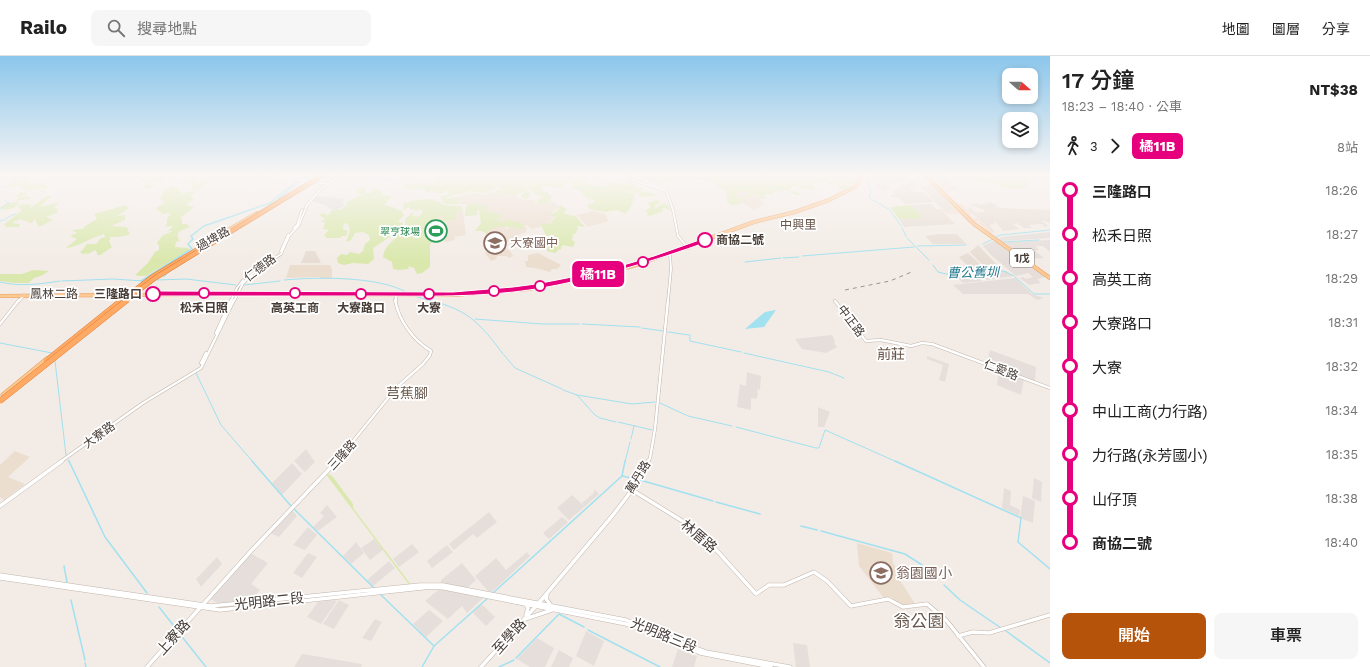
<!DOCTYPE html>
<html lang="zh-TW">
<head>
<meta charset="utf-8">
<style>
  body { margin:0; font-family:"Work Sans","Noto Sans TC",sans-serif; background:#f6f6f6; color:#222; height:100vh; display:flex; flex-direction:column; font-size:15px; white-space:nowrap }
  * { box-sizing:border-box; margin:0 }
  p { font-size:13px; color:#767676 }
  .icon { flex:none; width:22px; height:22px; fill:none; stroke:currentColor; stroke-width:2; stroke-linecap:round; stroke-linejoin:round }
  .map { position:relative; flex:1; overflow:hidden }
  .details { display:flex; flex-direction:column; background:#fff; width:320px }
  .details>* { flex:none }
  .badge { padding:0 8px; border-radius:6px; font-size:14px; line-height:26px }
  .needle { width:26px; rotate:110deg }
  .buttons { position:absolute; left:1002px; top:12px; display:grid; gap:8px }
  .buttons a { display:grid; place-items:center; width:36px; height:36px; border-radius:8px; background:#fff; box-shadow:0 2px 6px #0003; font-size:20px }
  .map>.badge { position:absolute; translate:-50% -50%; box-shadow:0 0 0 2px #fff }
  .legs { display:flex; align-items:center; gap:6px; height:44px; padding:0 12px; font-size:13px }
  .legs p { margin-inline-start:auto }
  .head { display:flex; align-items:center; justify-content:space-between; height:68px; padding:0 12px }
  h1 { font-size:22px; font-weight:600; line-height:30px }
  .cta { display:flex; gap:8px; margin-top:auto; padding:8px 12px }
  .cta a { flex:1; height:46px; border-radius:8px; background:#b45309; color:#fff; font-size:16px; font-weight:600; line-height:46px; text-align:center }
  .cta a+a { background:#f6f6f6; color:#222 }
  ul { padding:0 12px; list-style:none }
  li { display:flex; align-items:center; gap:14px; height:44px; font-size:15px }
  li i { display:grid; place-items:center; width:6px; height:100%; margin:0 5px; background:currentColor }
  li i::after { content:''; width:10px; height:10px; margin:-5px; border:3px solid; border-radius:50%; background:#fff }
  li p { margin-inline-start:auto }
  li:first-child i { background:linear-gradient(#0000 50%,currentColor 0) }
  li:last-child i { background:linear-gradient(currentColor 50%,#0000 0) }
  header { display:flex; align-items:center; gap:24px; box-sizing:border-box; height:56px; padding:0 20px; background:#fff; border-bottom:1px solid #e0e0e0 }
  header strong { font-size:19px }
  nav { display:flex; gap:22px; margin-inline-start:auto; font-size:14px }
  .search { width:280px; height:36px; background:#f6f6f6; display:flex; align-items:center; gap:10px; box-sizing:border-box; padding:0 14px; border-radius:8px; color:#767676; font-size:15px }
  main { display:flex; flex:1; min-height:0 }
  .map>svg:first-child { display:block }
</style>
</head>
<body>
<header>
<strong>Railo</strong>
<div class="search"><svg class="icon" aria-label="search" viewBox="0 0 24 24"><circle cx="10" cy="10" r="6"/><path d="M15 15l6 6"/></svg>搜尋地點</div>
<nav><a>地圖</a><a>圖層</a><a>分享</a></nav>
</header>
<main>
<div class="map">
<svg width="1050" height="611" viewBox="0 0 1050 611">
  <rect width="100%" height="100%" fill="#f3ece6"/>
  <!-- residential -->
  <path fill="#e7ddd4" d="M871 119H912L903 126 899 125 894 128 889 126 886 128 891 132 884 136 878 132 881 131 875 129 874 127 881 128 884 127 880 123 872 122Z
    M931 119H942L958 133 963 134H948Z
    M909 124 914 125 919 131H909L914 136H924L934 146 905 148 898 141H892L890 139 895 138 892 134 904 128H913L905 126Z
    M919 129H927L930 131H934L956 155H944Z
    M990 146 997 149 996 150 1000 152 1050 154V167L1041 164 1048 170 1045 171 1042 168 1029 169 1032 172H1024L1017 167 1010 170 1014 169 1019 173 1003 175 996 166H993L995 168 989 169 995 176H994L967 153 971 152 974 156H985L984 153H981L975 150 970 151 969 150 975 147 981 149Z
    M931 148 936 153H941L955 168 904 171 899 163 923 162 911 149Z
    M938 178H957L966 188H933L925 180Z
    M978 189 1000 212H986L970 196Z
    M306 195H315L321 207H301Z
    M968 197 969 198 983 211H978L979 213 972 214 959 201Z"/>
  <!-- commercial -->
  <path fill="#f5ded0" d="M922 119H931L952 136H943L953 147H961L973 159H970L973 162H977L994 176 991 177 977 166 969 167 960 158H947L944 155 956 154 934 131H930L926 128H932Z"/>
  <!-- industrial -->
  <path fill="#e5dedb" d="M1050 176V182L1001 185 999 183 1002 181Z
    M995 184 1033 211 1027 213 1034 212 1046 221 1037 223 1041 227 1029 229 1020 222 1023 221 1026 223 1033 221 1028 217 1016 220 991 199 983 190Z
    M1050 184V196L1043 190H1036L1039 194 1035 195 1044 202 1027 203 1004 186Z
    M1006 215 1013 220 987 224 979 216Z
    M974 216 982 225 963 227 955 219Z
    M1015 222 1032 238 1044 242 1037 244 1028 238H963L953 229Z
    M832 279 835 285 834 287 837 291 826 297 802 293 795 283Z
    M990 294 1036 311 1035 326 987 308Z
    M927 300 949 308 945 326 939 324 943 309 927 303Z
    M999 314 1024 323 1021 339 997 329Z
    M747 316 761 320 760 334 757 333 758 339 756 343 751 342V354L737 351 740 328 746 330Z
    M818 351 830 356 824 371H818Z
    M306 393 315 406 305 416 294 405Z
    M292 407 302 418 282 439 272 427Z
    M1034 422 1042 426 1041 446 1032 442Z
    M1004 432 1011 435 1010 449 1020 454 1019 460 1002 452Z
    M595 434 599 438 569 464 557 452 572 439 584 450 582 447 594 437 593 436Z
    M1023 440 1035 445 1033 467 1020 462Z
    M327 449 337 461 318 475 313 471 324 460 320 457Z
    M292 454 297 460 279 481 270 477Z
    M489 456 497 466 477 482 473 478 454 494 449 488Z
    M562 461 568 466 549 483 543 477Z
    M308 471 317 479 305 494 293 489Z
    M374 483 383 494 370 504 361 492Z
    M356 486 364 497 351 508 343 500Z
    M412 488 419 496 399 511 393 503Z
    M447 489 453 496 432 512 427 505Z
    M527 496 530 500 492 536 488 535 475 520 496 502 506 514Z
    M250 497 268 507 251 528 260 534 254 542 250 540 245 546 221 549 209 542Z
    M308 497 317 501 302 522 293 517Z
    M217 501 222 508 201 531 196 523Z
    M389 505 395 512 373 530 367 524Z
    M462 507 476 524 467 532 441 527V524Z
    M438 534H445L483 542 467 557 462 550 448 563 425 545Z
    M334 544 337 545 321 568 307 561 318 546Z
    M339 544 349 549 334 573 323 568Z
    M480 549 484 550 495 561 486 570 473 557Z
    M429 554 443 565 426 581 413 568Z
    M375 563 382 566 371 585 362 582Z
    M586 575 604 585 594 610 576 600Z
    M537 582 554 592 545 611H530L517 603Z
    M793 587 807 589 810 611H796Z
    M678 593 697 600 694 611H672Z
    M559 594 573 602 569 611H551Z
    M302 598H303L362 608 361 611H294Z"/>
  <!-- education -->
  <path fill="#ecdecf" d="M734 131H741L759 142 764 148 754 154 743 147 732 150 727 146 726 137Z
    M494 135 500 138 513 139 524 144H535V147L554 146 559 151 553 155 551 159 554 160 549 169 532 173 528 170 518 167 499 165 500 160 494 159 485 152 479 150 461 148 457 141 472 137 485 139Z
    M458 153 463 155 466 179 454 181 455 184 446 186 420 172 430 164Z
    M593 155 606 158 608 165 588 171 577 159Z
    M502 169 507 173 512 170 526 171 527 173 525 177 520 178 504 188 503 190 511 196 513 200 509 202 506 200H497L496 203 491 205 485 197 488 194 482 190 489 183 486 179V175Z
    M538 197 561 209 557 213H552L550 216 535 212 526 211 525 205H528V199Z
    M290 209H330L332 213V222L324 223 320 222V221L286 222Z
    M15 395 30 401 8 421 25 428 4 444 0 441V409Z
    M857 487 892 497 893 507 897 513 898 521 915 548 901 549 891 541H883L859 510Z"/>
  <!-- green -->
  <path fill="#dae8ae" d="M19 119H34L33 122H39L25 126 32 128 49 125 43 129H49L43 136H41L43 131 29 135 21 132 22 130 19 131 20 129 6 132 9 128 7 129Z
    M132 119H169L165 121V124L158 127 152 125 145 126 155 129 150 133 143 131 147 129Z
    M187 119H203L197 121 200 123 195 125C206 129 214 116 227 123L219 121 207 126 209 127 195 135 191 132 193 130 189 127 182 128 185 124 191 121Z
    M454 119H568L574 120 572 123 578 121 589 122 585 127 606 131 609 125 620 127 622 128 627 127 626 123 632 125V127L637 130H634L636 132 635 134 637 131 645 132 640 135 655 138 656 140 642 141 638 140 640 136 636 137 630 136 633 135H626L635 139C634 144 630 154 625 158L617 154 605 156 589 153 587 149 595 146 593 143H588L580 135 571 132 572 129 570 125 566 126 561 132 543 130 542 135 548 136V138L552 140 550 143 552 144C548 148 543 148 538 146L537 144 543 141 536 139 527 130 534 124 522 131 513 130 518 132 526 131 531 138 526 144 521 140 524 136 517 138V140L504 137 502 138 494 135 502 133 498 131 486 137 472 136V134L465 137 453 139 444 143 457 141 460 148H446L442 146 440 140 447 139 449 137 447 134 443 137H433L434 134 427 137 426 134C419 132 411 135 406 132 404 131 403 130 401 129L434 127 436 123Z
    M640 119H659H656L657 120 666 119 673 124 658 129Z
    M697 119 714 120 715 119H828L825 121 816 119 815 120 834 125 835 120H839L856 126 847 132 841 134 836 128 831 129 826 125 813 128V131L815 133 813 134 793 130 789 134 805 139H796L785 134 775 136 773 138H766L764 140 768 143 763 142 762 143 754 138 748 142 746 141 749 138 741 134 736 137 738 138 735 142 747 143 732 149 727 145V137L709 125 689 123Z
    M966 119 983 120 982 119H1022L1027 122 1029 127C1022 139 1003 130 993 128 984 126 976 125 967 123Z
    M173 129V131L179 132V135L184 138 190 135 196 136 191 139 194 143 186 149 194 151 180 162 182 163V168H187L190 171 178 176V183L181 184 176 186 175 191 188 192 189 194 146 220H137L136 218 148 207 155 196 159 194V190L157 187 163 179 174 175H168L173 171 171 170 165 171 167 168V162L171 158 168 157 160 159 162 157 159 155H157V151L165 147 160 142 165 133Z
    M364 132 366 133V137H371L374 132 381 135 383 140 389 139 391 141 384 149 396 152 397 154H401L404 159 398 166 403 167V173L408 180 410 177 406 174 405 163 413 156H414L412 159 416 161 421 159 423 155 419 153 417 155 410 153 409 151 404 154 403 153 404 148 402 146 409 147 410 145 429 143 435 144 444 149 461 150 463 153 456 156 455 163 443 166 441 164 444 161 441 160 427 167 434 171 433 172 426 169 423 171 429 175 435 173 438 176 436 177 440 183 430 188V211L421 218 422 217 417 218 414 212 408 210 409 213 398 214 393 213 392 206 383 201C384 192 390 187 397 181L394 178 373 192 374 203 368 208 353 207 344 209 338 207 337 202 341 198 347 199 350 196 359 198 363 195 365 188 370 184 369 179 363 176 355 177 351 184 346 186 350 175 348 168 345 167 343 170V173L348 175 346 180H342L340 182H327L324 179 329 174 323 173 325 166H320L325 163 319 159 323 157 327 159 330 158 331 154H340L347 149V146L361 139 365 144 363 139 355 136 359 133Z
    M21 136 28 137 21 141 28 140 31 142 30 143 19 144 18 146 20 148 17 149V150C13 153 4 155 0 153V151L7 147 16 146 18 141 16 140Z
    M46 140H52L40 151 60 146 54 152 58 153 57 157 46 161 53 164 39 171 34 162 29 161 33 162 34 165 31 167 20 163 12 167 20 168 19 171H5L6 169H3L22 154 18 151C23 147 27 148 32 149L29 153Z
    M656 144 662 146 655 149V153L663 147H666L665 149H668L671 154 663 152 662 153 663 155 650 160 647 159 648 157 646 156 647 153 651 152 648 147Z
    M476 147 482 150 485 149 486 153 502 160 498 164 503 166 506 163 524 168 525 171 519 173 513 171 510 172C501 169 496 171 488 175V179L482 175H475L481 167 479 154 477 155V159L465 160 466 150Z
    M126 149 129 152 117 160 125 159V164L111 170 126 171 129 173 127 175 130 177 128 179 118 181H105L104 178C92 181 78 191 66 192L77 183 70 180 77 177 72 174 83 173 85 170 97 163 94 158Z
    M560 149 567 153 564 156 565 158 576 160 582 168 586 171 577 170 578 173 575 178H573L572 184 575 186 573 191 563 189 561 191V193L557 194 558 195 555 197 547 195 546 190 557 182 553 179 546 180 540 167 550 168 555 161 550 159 558 154Z
    M911 149 923 162 899 163 890 151Z
    M107 181 111 182 109 185 112 191 100 199H97V196L95 194 86 199 88 196 84 198 80 197 87 188H96L101 182Z
    M33 214 49 215 41 220 34 222 29 227H14L0 225V218H22Z
    M326 416 333 421 353 448V452L412 530H410L325 417Z"/>
  <!-- parking -->
  <path fill="#e1dddb" d="M317 140 345 143 342 146 345 149 337 154 331 153 326 149 312 145Z"/>
  <!-- water -->
  <path fill="#a1e1f0" d="M776 254 764 271 745 273 765 256Z"/>
  <g fill="none" stroke-linecap="round" stroke-linejoin="round">
    <!-- stream-far1 -->
    <path stroke="#a1e1f0" stroke-width="1" d="M675 119 686 122
      M866 119 871 135 869 142
      M694 124 706 122
      M0 131 3 130
      M871 143 890 154 901 170
      M0 153 9 147 5 145
      M0 165C7 164 9 159 16 158
      M902 172 906 180
      M996 181 1001 179 1050 174
      M907 182 929 204
      M1003 186 1039 184
      M983 188 993 183
      M918 190 966 189
      M802 200 914 191
      M783 202 799 201
      M745 206 781 202
      M933 209 938 216 946 218 1004 215 1014 220
      M164 221 169 215
      M1015 221 1034 238H1050
      M157 224 186 223 236 229
      M284 224C316 221 378 220 406 236
      M62 225 113 223 143 225
      M0 226C19 231 40 228 60 225
      M244 229 280 225
      M413 240C462 252 473 257 503 298
      M475 263 542 268H579
      M582 268 640 271
      M642 272 663 275
      M668 276 689 279
      M690 279V285L741 296
      M0 287 52 297
      M744 297 829 316 844 322
      M504 299 515 312 562 333
      M55 305 66 399
      M196 317 221 369 253 406
      M563 334 577 339 595 359 600 362 616 366
      M577 339 632 348 655 346
      M660 347 688 360 732 370
      M618 366 652 374
      M736 371 816 392H819L825 374 897 406
      M631 383 634 370
      M68 404 69 406
      M625 406 630 386"/>
    <!-- stream -->
    <path stroke="#a1e1f0" stroke-width="1.5" d="M69 405 105 481 147 537
      M252 405 291 450
      M895 405 1021 462 1018 486 1050 513
      M623 420 634 423
      M640 424 713 445
      M716 446 760 458
      M293 452 375 533
      M801 470 817 474
      M821 475 905 498 922 509 937 523
      M64 510 67 526
      M944 529 960 544 1001 572
      M493 537 622 420 625 405
      M380 538 434 590
      M71 544 85 604
      M159 551 177 574
      M588 574 660 611
      M1006 575 1050 607
      M179 577 206 611
      M516 602 559 558 584 571
      M85 607 86 611
      M422 611 434 590 488 542
      M499 611 514 604"/>
    <!-- canal -->
    <path stroke="#a1e1f0" stroke-width="1.5" d="M367 120 397 125
      M304 121 315 119 333 122
      M340 121 353 120
      M278 143 300 125
      M192 193 188 188 193 183 191 180 204 170 270 147 298 124
      M141 225 190 194"/>
    <!-- minor-far2 casing -->
    <g stroke="#c1b5ab" stroke-width="3">
      <path id="minor-far2" d="M265 119 328 128
        M624 119C636 129 654 128 667 136L673 154 678 180 688 192
        M294 172 297 169 302 154
        M281 195 288 179
        M19 245 24 239
        M231 245 237 232 243 224
        M234 245 243 227 252 218 281 198 289 180 299 169 307 149 321 133 341 119
        M396 245V238
        M668 245 671 213 670 197"/>
    </g>
    <!-- minor-far1 casing -->
    <g stroke="#c1b5ab" stroke-width="3.5">
      <path id="minor-far1" d="M835 245 866 285 881 284 911 290 922 287 932 288 1050 332
        M0 268 19 244
        M216 277 231 244
        M201 307 206 297
        M60 406 143 347 201 312 234 244
        M336 406 397 331 423 308 430 299 431 295C413 284 399 265 395 244
        M648 406 650 402 655 373 668 244"/>
    </g>
    <!-- minor casing -->
    <g stroke="#c1b5ab" stroke-width="4.5">
      <path id="minor" d="M632 434 684 466 710 487 756 538 769 529H784L814 516 827 525 851 550 888 543 903 551 927 548 946 564 984 611
        M0 450 62 405
        M0 519 211 550 420 529H443L626 564 706 596 790 611
        M0 522 220 554 431 531 444 532 626 568 648 575 700 597 771 611
        M547 539 546 543 550 548
        M525 547 528 552 526 559
        M525 563 552 554
        M958 580 973 576 989 577 1050 559
        M147 611 251 495 337 405
        M481 611 537 549 613 459 632 434 648 405"/>
    </g>
    <!-- major-far1 casing -->
    <g stroke="#e4a163" stroke-width="4">
      <path id="major-far1" d="M925 119 974 168 1050 222
        M211 184 257 157
        M0 240 239 238 453 239 528 233 603 218 636 209 754 166 795 156 829 144 855 131 859 126 860 119"/>
    </g>
    <!-- major casing -->
    <g stroke="#e4a163" stroke-width="5">
      <path id="major" d="M3 339 47 303"/>
    </g>
    <!-- highway-far1 casing -->
    <g stroke="#de7b35" stroke-width="5">
      <path id="highway-far1" d="M121 245 152 221 215 183"/>
    </g>
    <!-- highway casing -->
    <g stroke="#de7b35" stroke-width="6">
      <path id="highway" d="M46 305 122 244"/>
    </g>
    <!-- minor-far2 -->
    <use href="#minor-far2" stroke="#fff" stroke-width="2"/>
    <!-- minor-far1 -->
    <use href="#minor-far1" stroke="#fff" stroke-width="2.5"/>
    <!-- minor -->
    <use href="#minor" stroke="#fff" stroke-width="3.5"/>
    <!-- major-far1 -->
    <use href="#major-far1" stroke="#fec893" stroke-width="3"/>
    <!-- major -->
    <use href="#major" stroke="#fec893" stroke-width="4"/>
    <!-- highway-far1 -->
    <use href="#highway-far1" stroke="#feaa65" stroke-width="4"/>
    <!-- highway -->
    <use href="#highway" stroke="#feaa65" stroke-width="5"/>
    <!-- rail -->
    <path stroke="#959595" stroke-width="1" stroke-dasharray="4 4" stroke-linecap="butt" d="M845 234 890 225 914 215"/>
    <!-- highway-bridge-far1 casing -->
    <g stroke="#de7b35" stroke-width="5" stroke-linecap="butt">
      <path id="highway-bridge-far1" d="M125 245 155 222 323 119"/>
    </g>
    <!-- highway-bridge casing -->
    <g stroke="#de7b35" stroke-width="6" stroke-linecap="butt">
      <path id="highway-bridge" d="M0 345 127 244"/>
    </g>
    <!-- highway-bridge-far1 -->
    <use href="#highway-bridge-far1" stroke="#feaa65" stroke-width="4"/>
    <!-- highway-bridge -->
    <use href="#highway-bridge" stroke="#feaa65" stroke-width="5"/>
  </g>
  <!-- sky -->
  <linearGradient id="sky" x2="0" y2="1"><stop stop-color="#8bc6eb"/><stop offset="0.58" stop-color="#faf6f4"/><stop offset="1" stop-color="#faf6f4" stop-opacity="0"/></linearGradient>
  <rect width="1050" height="204" fill="url(#sky)"/>
  <!-- line-1 -->
  <path fill="#e6007e" stroke="#fff" d="M705 182 708 184 707 186C651 206 595 223 536 233 480 242 423 240 367 240 296 240 224 240 153 240L149 238 153 235 453 236 513 231 536 228 603 215 654 200Z"/>
  <!-- icons -->
  <defs>
    <g id="stadium-ring" transform="scale(1.15)"><circle r="9.5" fill="#fff" stroke="#2e9e5b" stroke-width="1.5"/><path d="M0-5a6.5 5 0 1 0 0 10a6.5 5 0 1 0 0-10ZM-3.5-1.8h7v3.6h-7Z" fill="#2e9e5b"/></g>
    <g id="school-ring" transform="scale(1.15)"><circle r="9.5" fill="#fff" stroke="#8d6e63" stroke-width="1.5"/><path d="M0-5L7-2L0 1L-7-2ZM-4 1L0 2.5L4 1V4Q0 6-4 4Z" fill="#8d6e63"/></g>
  </defs>
  <g fill-rule="evenodd">
    <use href="#stadium-ring" x="436" y="175"/>
    <use href="#school-ring" x="495" y="187"/>
    <use href="#school-ring" x="881" y="517"/>
  </g>
  <!-- markers -->
  <g fill="#fff" stroke="#e6007e" stroke-width="2">
    <circle cx="705" cy="184" r="7"/>
    <circle cx="643" cy="206" r="5"/>
    <circle cx="540" cy="230" r="5"/>
    <circle cx="494" cy="235" r="5"/>
    <circle cx="204" cy="237" r="5"/>
    <circle cx="295" cy="237" r="5"/>
    <circle cx="153" cy="238" r="7"/>
    <circle cx="361" cy="238" r="5"/>
    <circle cx="429" cy="238" r="5"/>
  </g>
  <g text-anchor="middle" stroke-width="3.5" stroke-linejoin="round" paint-order="stroke">
    <!-- far-leisure labels -->
    <g font-size="10" fill="#27864d" stroke="#fff" text-anchor="end">
      <text x="420" y="179">翠亨球場</text>
    </g>
    <!-- shield labels -->
    <rect fill="#fff" stroke="#7e7672" stroke-width="1" x="1010" y="193" width="24" height="18" rx="3"/>
    <g font-size="11" font-weight="bold" fill="#463b35">
      <text x="1022" y="206">1戊</text>
    </g>
    <!-- far-quarter labels -->
    <g font-size="12" fill="#68574c" stroke="#fff">
      <text x="798" y="173">中興里</text>
    </g>
    <!-- street labels -->
    <g font-size="12" fill="#463b35" stroke="#fff">
      <text transform="translate(213 183) rotate(-30)" y="4">過埤路</text>
      <text transform="translate(260 212) rotate(-37)" y="4">仁德路</text>
      <text x="54" y="242">鳳林二路</text>
      <text transform="translate(851 265) rotate(53)" y="4">中正路</text>
      <text transform="translate(1001 314) rotate(21)" y="4">仁愛路</text>
      <text transform="translate(99 379) rotate(-36)" y="4">大寮路</text>
      <text transform="translate(342 399) rotate(-48)" y="4">三隆路</text>
      <text transform="translate(638 421) rotate(-59)" y="4">萬丹路</text>
    </g>
    <!-- stop labels -->
    <g font-size="12" font-weight="bold" fill="#463b35" stroke="#fff">
      <text x="716" y="188" text-anchor="start">商協二號</text>
      <text x="142" y="242" text-anchor="end">三隆路口</text>
      <text x="204" y="256">松禾日照</text>
      <text x="295" y="256">高英工商</text>
      <text x="361" y="256">大寮路口</text>
      <text x="429" y="256">大寮</text>
    </g>
    <!-- education labels -->
    <g font-size="12" fill="#785e54" stroke="#fff" text-anchor="start">
      <text x="510" y="191">大寮國中</text>
    </g>
    <!-- water labels -->
    <g font-size="13" font-style="italic" fill="#287c92" stroke="#fff">
      <text transform="translate(973 216) rotate(-1)" y="5">曹公舊圳</text>
    </g>
    <!-- quarter labels -->
    <g font-size="14" fill="#68574c" stroke="#fff">
      <text x="891" y="303">前莊</text>
      <text x="407" y="342">芎蕉腳</text>
    </g>
    <!-- near-street labels -->
    <g font-size="14" fill="#463b35" stroke="#fff">
      <text transform="translate(699 480) rotate(40)" y="5">林厝路</text>
      <text transform="translate(269 545) rotate(-6)" y="5">光明路二段</text>
      <text transform="translate(664 579) rotate(22)" y="5">光明路三段</text>
      <text transform="translate(509 580) rotate(-48)" y="5">至學路</text>
      <text transform="translate(173 581) rotate(-48)" y="5">上寮路</text>
    </g>
    <!-- near-education labels -->
    <g font-size="14" fill="#785e54" stroke="#fff" text-anchor="start">
      <text x="896" y="522">翁園國小</text>
    </g>
    <!-- near-quarter labels -->
    <g font-size="17" fill="#68574c" stroke="#fff">
      <text x="919" y="571">翁公園</text>
    </g>
  </g>
</svg>
<div class="buttons">
<a><svg class="needle" viewBox="-14 -14 28 28"><path d="M0-13l5 13h-10z" fill="#e53935"/><path d="M0 13l5-13h-10z" fill="#767676"/></svg></a>
<a><svg class="icon" aria-label="layers" viewBox="0 0 24 24"><path d="M12 4l9 5-9 5-9-5zM3 14l9 5 9-5"/></svg></a>
</div>
<b class="badge" style="left:598px;top:218px;background:#e6007e;color:#fff">橘11B</b>
</div>
<section class="details">
<div class="head"><div><h1>17 分鐘</h1><p>18:23 – 18:40 · 公車</p></div><b>NT$38</b></div>
<div class="legs"><svg class="icon" aria-label="walk" viewBox="0 0 24 24"><circle cx="13" cy="4" r="2"/><path d="M13 8l-2 6 4 7M11 14l-3 7M7 12l3-4h3l4 4"/></svg>3<svg class="icon" aria-label="forward" viewBox="0 0 24 24"><path d="M9 5l7 7-7 7"/></svg><b class="badge" style="background:#e6007e;color:#fff">橘11B</b><p>8站</p></div>
<ul>
<li><i style="color:#e6007e"></i><b>三隆路口</b><p>18:26</p></li>
<li><i style="color:#e6007e"></i><span>松禾日照</span><p>18:27</p></li>
<li><i style="color:#e6007e"></i><span>高英工商</span><p>18:29</p></li>
<li><i style="color:#e6007e"></i><span>大寮路口</span><p>18:31</p></li>
<li><i style="color:#e6007e"></i><span>大寮</span><p>18:32</p></li>
<li><i style="color:#e6007e"></i><span>中山工商(力行路)</span><p>18:34</p></li>
<li><i style="color:#e6007e"></i><span>力行路(永芳國小)</span><p>18:35</p></li>
<li><i style="color:#e6007e"></i><span>山仔頂</span><p>18:38</p></li>
<li><i style="color:#e6007e"></i><b>商協二號</b><p>18:40</p></li>
</ul>
<div class="cta"><a>開始</a><a>車票</a></div>
</section>
</main>
</body>
</html>
